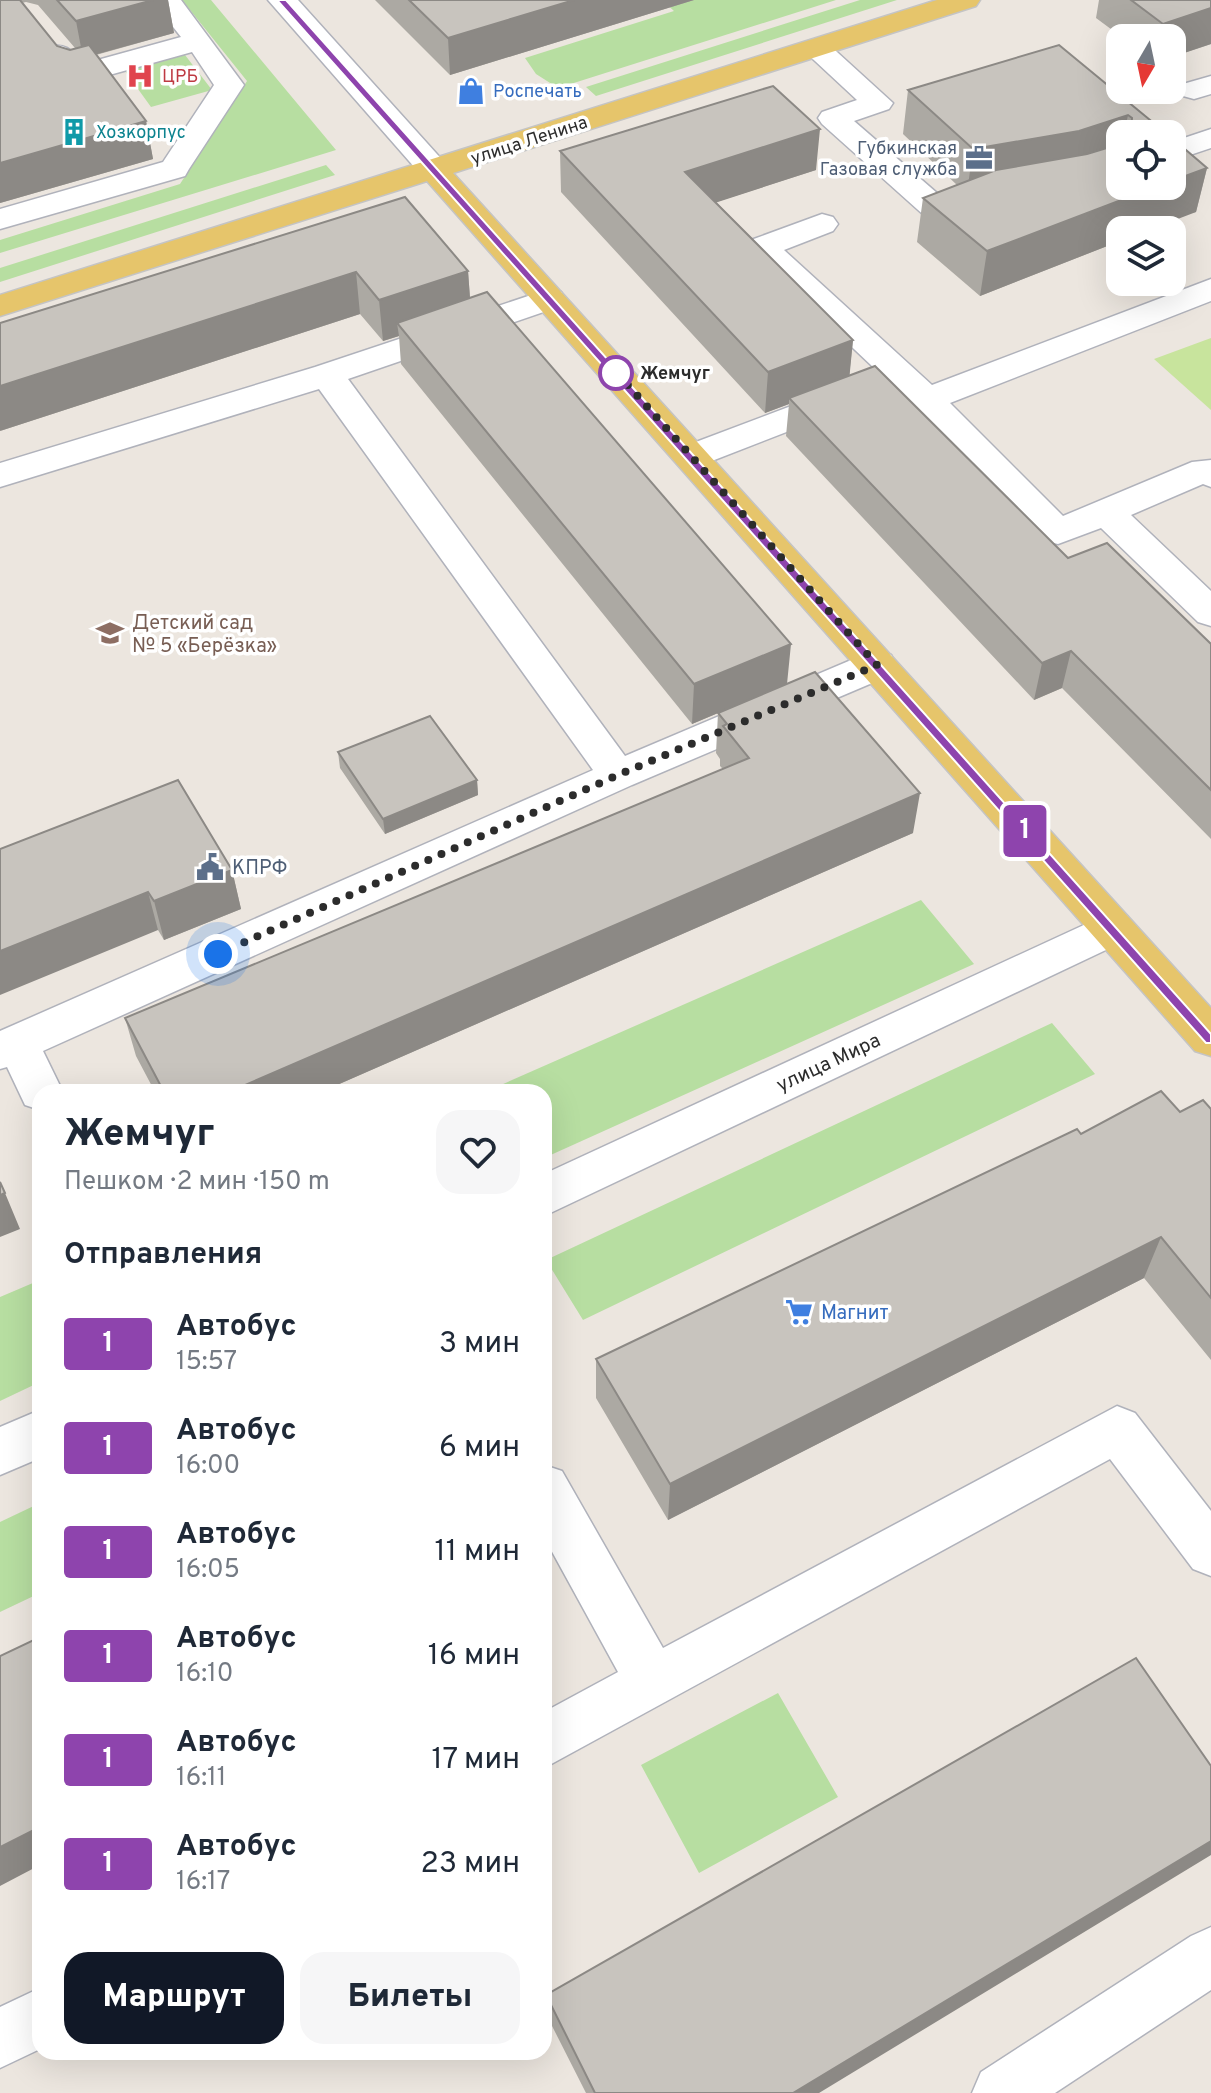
<!DOCTYPE html>
<html lang="ru">
<head>
<meta charset="utf-8">
<style>
  body { margin:0; font-family:Overpass,sans-serif; background:#f6f6f7; color:#1f2937; height:100vh; display:flex; flex-direction:column; font-size:30px; white-space:nowrap }
  * { box-sizing:border-box; margin:0 }
  p { font-size:26px; color:#747a83 }
  .icon { flex:none; width:44px; height:44px; fill:none; stroke:currentColor; stroke-width:2; stroke-linecap:round; stroke-linejoin:round }
  .map { position:relative; flex:1; overflow:hidden }
  .side { position:absolute; left:32px; top:1084px; width:520px; height:976px; display:flex; flex-direction:column; background:#fff; border-radius:24px; box-shadow:0 8px 32px #0002 }
  .side>* { flex:none }
  .badge { padding:0 16px; border-radius:6px; font-size:28px; line-height:52px }
  .needle { width:52px; rotate:189deg }
  .controls { position:absolute; left:1106px; top:24px; display:grid; gap:16px }
  .controls a { display:grid; place-items:center; width:80px; height:80px; border-radius:16px; background:#fff; box-shadow:0 8px 32px #0002; font-size:40px }
  .you { position:absolute; width:40px; height:40px; margin:-20px; border:6px solid #fff; border-radius:50%; background:#1a73e8; box-shadow:0 0 0 12px #1a73e833 }
  .map>.badge { position:absolute; translate:-50% -50%; box-shadow:0 0 0 4px #fff }
  h2 { padding:0 32px; font-size:30px; line-height:72px }
  .round { display:grid; place-items:center; flex:none; width:84px; height:84px; border-radius:24px; background:#f6f6f7 }
  .headline { display:flex; align-items:center; justify-content:space-between; height:136px; padding:0 32px }
  h1 { font-size:38px; font-weight:800; line-height:60px }
  .button { display:flex; gap:16px; margin-top:auto; padding:16px 32px }
  .button a { flex:1; height:92px; border-radius:24px; background:#111827; color:#fff; font-size:32px; font-weight:800; line-height:92px; text-align:center }
  .button a+a { background:#f6f6f7; color:#1f2937 }
  ul { padding:0; list-style:none }
  li { display:flex; align-items:center; gap:24px; height:104px; padding:0 32px }
  li div { flex:1 }
  li b { display:block; font-size:30px }
  li em { font-style:normal }
  li .badge { min-width:88px; font-weight:700; text-align:center }
  .map>svg:first-child { display:block }
</style>
</head>
<body>
<div class="map">
<svg width="1211" height="2093" viewBox="0 0 1211 2093">
  <rect width="100%" height="100%" fill="#ece6df"/>
  <!-- green -->
  <path fill="#b7dea1" d="M182 0H211L336 150 0 253V240L180 184 247 81Z
    M662 0H836L558 88 536 74 525 58 674 11Z
    M860 0H897L596 96 586 87Z
    M185 55 212 90 151 107 125 71Z
    M326 165 335 175 0 282V268Z
    M921 900 974 964 544 1158V1092H485Z
    M1052 1023 1095 1074 583 1320 546 1260Z
    M40 1280V1382L0 1401V1297Z
    M40 1503V1593L0 1612V1522Z
    M778 1693 838 1797 699 1873 641 1765Z"/>
  <!-- pitch -->
  <path fill="#c8e49d" d="M1211 338V410L1154 359Z"/>
  <g fill="none" stroke-linecap="round" stroke-linejoin="round">
    <!-- minor casing -->
    <g stroke="#b0b2bb" stroke-width="3">
      <path id="minor" d="M152 0H181L244 85 189 169 185 176 0 229V209L163 162 214 85 192 52 77 84 67 81 43 53 48 47C66 42 72 51 83 64L181 37Z
        M268 0H298L445 163 450 170 445 177 434 179 423 177Z
        M816 39 826 42 893 103 889 109 854 121 945 200 977 195 988 197 993 204 988 211 938 220 927 218 822 124 818 118 822 112 857 100 801 48 806 42Z
        M1211 76V94L1194 99 1183 96 1179 90 1183 84Z
        M1211 129V148L1172 161V142Z
        M822 214 833 217 838 224 833 231 784 250 932 385 1211 279V301L950 403 1063 516 1192 462 1211 460V487L1203 484 1131 515 1211 591V626L1198 622 1101 528 1058 544 1045 541 891 384 746 247 751 240Z
        M549 289 561 292 565 299 561 306 348 379 625 756 863 655 877 651 891 655 896 665 891 675 632 785 43 1051 63 1092H40V1110L25 1105 7 1067 0 1069V1031L593 770 319 389 0 487V463L315 367Z
        M844 386 856 389 861 397 856 405 704 464 692 467 680 464 674 456 680 448Z
        M1112 912 1127 916 1133 928 1127 940 544 1216V1174Z
        M1117 1406 1135 1413 1211 1511V1576L1193 1569 1110 1459 544 1768V1712L618 1672 544 1537V1465L562 1471 663 1648Z
        M40 1410V1458L0 1475V1427Z
        M1211 1927V1990L1055 2093H972L981 2072 1191 1936Z
        M40 1988V2049L0 2068V2007Z"/>
    </g>
    <!-- major casing -->
    <g stroke="#c4c4c4" stroke-width="3">
      <path id="major" d="M937 0H980L976 6 453 173 1211 1008V1056L1195 1051 427 181 0 316V295Z"/>
    </g>
    <!-- minor -->
    <use href="#minor" fill="#fff" fill-rule="evenodd"/>
    <!-- major -->
    <use href="#major" fill="#e6c56b" fill-rule="evenodd"/>
  </g>
  <!-- wall -->
  <path fill="#aca9a3" fill-rule="evenodd" d="M0 0H168L174 33 96 55 146 121 153 159 0 203ZM26 2 38 5 75 48 70 50 57 46 22 3Z
    M375 0H694L450 75Z
    M1099 0H1211V44L1172 57V38H1123L1096 18Z
    M1059 45 1167 134H1120V186L1207 168 1196 212 1120 230V241L980 296 917 242 923 198 957 185 903 134 908 90Z
    M560 151 816 170 716 202 853 340 849 376 1068 558 1211 644V839L1062 688 1034 700 786 436 789 404 765 413 561 192Z
    M405 197 468 271 470 298 787 684 913 833 321 1092H155L136 1056 125 1018 723 769 720 766V759L716 753 718 713 692 724 401 364 399 336 383 341 360 314 0 431Z
    M338 752 477 780 478 795 385 834 340 768Z
    M0 849 232 870 241 909 164 940 158 930Z
    M1211 1109V1360L1144 1278 668 1520 596 1398V1359L1081 1134 1180 1112Z
    M546 1995 819 2093H586L548 2018Z"/>
  <!-- shaded-wall -->
  <path fill="#8c8985" d="M153 0H168L174 33 83 58 76 21Z
    M574 0H694L450 75 448 38Z
    M1211 8V44L1172 57V38H1160L1163 24Z
    M1128 115 1124 134H1120V155L967 193 973 149Z
    M146 121 153 159 0 203V163Z
    M820 129 816 170 684 213 685 172Z
    M1207 168 1196 212 1149 230H1120V241L980 296 987 251 1158 186H1172V181Z
    M468 271 471 312 397 323 399 336 383 341 379 300Z
    M356 272 360 314 0 431V386Z
    M853 340 849 381 789 398V404L765 413 768 372Z
    M791 644 787 684 692 724 694 684Z
    M1071 651 1062 688 1034 700 1042 663Z
    M477 780 478 795 385 834 383 819Z
    M920 793 913 833 321 1092H229Z
    M232 870 241 909 164 940 154 901Z
    M148 892 158 930 0 995V951Z
    M5 1193 20 1229 0 1237V1195Z
    M1161 1237 1144 1278 668 1520 670 1484Z
    M40 1827V1865L0 1886V1847Z
    M1211 1841V1855L819 2093H793Z"/>
  <!-- building -->
  <path fill="#c8c4be" stroke="#8c8985" stroke-width="2" d="M0 0H20L57 46 70 50 89 45 146 121 0 163Z
    M57 0H153L76 21Z
    M409 0H574L448 38Z
    M1131 0H1211V8L1163 24Z
    M1059 45 1167 134H1131L1132 118 1128 115 1079 131 973 149 908 90Z
    M773 86 820 129 685 172 853 340 768 372 560 151Z
    M1172 138 1207 168 1172 181Z
    M1120 144V186H1158L987 251 923 198 996 170 1087 154Z
    M405 197 468 271 379 300 356 272 0 386V323Z
    M487 292 791 644 694 684 397 323Z
    M875 366 1068 558 1107 543 1211 644V790L1071 651 1042 663 789 398Z
    M815 672 920 793 229 1092H164L125 1018 749 758 723 726 727 724 718 713Z
    M430 716 477 780 383 819 338 752Z
    M178 780 232 870 154 901 148 892 0 951V849Z
    M1161 1091 1180 1112 1203 1100 1211 1109V1298L1161 1237 670 1484 596 1359 1077 1129 1081 1134Z
    M0 1182 5 1193 0 1195Z
    M40 1637V1827L0 1847V1656Z
    M1136 1658 1211 1766V1841L793 2093H595L546 1995Z"/>
  <!-- line -->
  <path fill="#8e44ad" stroke="#fff" stroke-width="2" d="M277 0H286L1211 1034V1043H1206Z"/>
  <g fill="none" stroke-linecap="round" stroke-linejoin="round">
    <!-- walk -->
    <path stroke="#2c2c2c" stroke-width="8" stroke-dasharray="0 14.4" d="M218 954 618 775 877 665 611 366 616 373"/>
  </g>
  <!-- icons -->
  <defs>
    <g id="hospital-bare" transform="scale(2.16)"><path d="M-5-5h3v3.5h4V-5h3V5h-3V1.5h-4V5h-3Z" fill="#e0444e" stroke="#fff" stroke-width="2.5" paint-order="stroke"/></g>
    <g id="shop-bare" transform="scale(2.16)"><path d="M-5-2.5h2.3a2.7 3.5 0 0 1 5.4 0H5L5.5 6h-11ZM-1.5-2.5h3a1.5 2.3 0 0 0-3 0Z" fill="#3f7fe0" stroke="#fff" stroke-width="2.5" paint-order="stroke"/></g>
    <g id="building-bare" transform="scale(2.16)"><path d="M-4-6H4V6H1V3H-1V6H-4ZM-2.5-4.3h1.7v1.8h-1.7ZM.8-4.3h1.7v1.8H.8ZM-2.5-1h1.7V.8h-1.7ZM.8-1h1.7V.8H.8Z" fill="#0f9aa8" stroke="#fff" stroke-width="2.5" paint-order="stroke"/></g>
    <g id="office-bare" transform="scale(2.16)"><path d="M-6-3h4V-5.5h4V-3h4V5H-6ZM-1-4.5V-3h2v-1.5ZM-6 0V1H6V0Z" fill="#5c6f8a" stroke="#fff" stroke-width="2.5" paint-order="stroke"/></g>
    <g id="school-bare" transform="scale(2.16)"><path d="M0-5L7-2L0 1L-7-2ZM-4 1L0 2.5L4 1V4Q0 6-4 4Z" fill="#8d6e63" stroke="#fff" stroke-width="2.5" paint-order="stroke"/></g>
    <g id="civic-bare" transform="scale(2.16)"><path d="M-.6-6.5H3V-4.5H.6V-3L4-1V1h2V6H-6V1h2V-1L-.6-3ZM-1.2 2.5V6h2.4V2.5Z" fill="#5c6f8a" stroke="#fff" stroke-width="2.5" paint-order="stroke"/></g>
    <g id="supermarket-bare" transform="scale(2.16)"><path d="M-6-5.5h2.5l.6 2H6L4.5 2H-2.5L-4.4-4H-6ZM-1.5 3.2a1.3 1.3 0 1 0 .1 0ZM3 3.2a1.3 1.3 0 1 0 .1 0Z" fill="#3f7fe0" stroke="#fff" stroke-width="2.5" paint-order="stroke"/></g>
  </defs>
  <g fill-rule="evenodd">
    <use href="#hospital-bare" x="140" y="76"/>
    <use href="#shop-bare" x="471" y="91"/>
    <use href="#building-bare" x="74" y="132"/>
    <use href="#office-bare" x="979" y="158"/>
    <use href="#school-bare" x="110" y="633"/>
    <use href="#civic-bare" x="210" y="867"/>
    <use href="#supermarket-bare" x="799" y="1312"/>
  </g>
  <!-- markers -->
  <circle fill="#fff" stroke="#8e44ad" stroke-width="4" cx="616" cy="373" r="16"/>
  <g text-anchor="middle" stroke-width="7" stroke-linejoin="round" paint-order="stroke">
    <!-- far-health labels -->
    <g font-size="18" fill="#be3a42" stroke="#fff" text-anchor="start">
      <text x="162" y="82">ЦРБ</text>
    </g>
    <!-- far-shop labels -->
    <g font-size="18" fill="#366cbe" stroke="#fff" text-anchor="start">
      <text x="493" y="97">Роспечать</text>
    </g>
    <!-- far-culture labels -->
    <g font-size="18" fill="#0d838f" stroke="#fff" text-anchor="start">
      <text x="96" y="138">Хозкорпус</text>
    </g>
    <!-- far-street labels -->
    <g font-size="18" fill="#2c2c2c" stroke="#fff">
      <text transform="translate(529 140) rotate(-18)" y="6">улица Ленина</text>
    </g>
    <!-- far-service labels -->
    <g font-size="18" fill="#4e5e75" stroke="#fff" text-anchor="end">
      <text x="957" y="154">Губкинская<tspan x="957" dy="21">Газовая служба</tspan></text>
    </g>
    <!-- far-stop labels -->
    <g font-size="18" font-weight="bold" fill="#2c2c2c" stroke="#fff" text-anchor="start">
      <text x="640" y="379">Жемчуг</text>
    </g>
    <!-- education labels -->
    <g font-size="20" fill="#785e54" stroke="#fff" text-anchor="start">
      <text x="132" y="629">Детский сад<tspan x="132" dy="23">№ 5 «Берёзка»</tspan></text>
    </g>
    <!-- service labels -->
    <g font-size="20" fill="#4e5e75" stroke="#fff" text-anchor="start">
      <text x="232" y="874">КПРФ</text>
    </g>
    <!-- street labels -->
    <g font-size="20" fill="#2c2c2c" stroke="#fff">
      <text transform="translate(828 1062) rotate(-25)" y="7">улица Мира</text>
    </g>
    <!-- shop labels -->
    <g font-size="20" fill="#366cbe" stroke="#fff" text-anchor="start">
      <text x="821" y="1319">Магнит</text>
    </g>
  </g>
</svg>
<div class="controls">
<a><svg class="needle" viewBox="-14 -14 28 28"><path d="M0-13l5 13h-10z" fill="#e53935"/><path d="M0 13l5-13h-10z" fill="#747a83"/></svg></a>
<a><svg class="icon" aria-label="locate" viewBox="0 0 24 24"><circle cx="12" cy="12" r="6"/><path d="M12 2v4M12 18v4M2 12h4M18 12h4"/></svg></a>
<a><svg class="icon" aria-label="layers" viewBox="0 0 24 24"><path d="M12 4l9 5-9 5-9-5zM3 14l9 5 9-5"/></svg></a>
</div>
<div class="you" style="left:218px;top:954px"></div>
<b class="badge" style="left:1025px;top:831px;background:#8e44ad;color:#fff">1</b>
<section class="side">
<div class="headline"><div><h1>Жемчуг</h1><p>Пешком · 2 мин · 150 m</p></div><a class="round"><svg class="icon" aria-label="heart" viewBox="0 0 24 24"><path d="M12 20l-8-8c-3-5 5-10 8-4 3-6 11-1 8 4z"/></svg></a></div>
<h2>Отправления</h2>
<ul>
<li><span class="badge" style="background:#8e44ad;color:#fff">1</span><div><b>Автобус</b><p>15:57</p></div><em>3 мин</em></li>
<li><span class="badge" style="background:#8e44ad;color:#fff">1</span><div><b>Автобус</b><p>16:00</p></div><em>6 мин</em></li>
<li><span class="badge" style="background:#8e44ad;color:#fff">1</span><div><b>Автобус</b><p>16:05</p></div><em>11 мин</em></li>
<li><span class="badge" style="background:#8e44ad;color:#fff">1</span><div><b>Автобус</b><p>16:10</p></div><em>16 мин</em></li>
<li><span class="badge" style="background:#8e44ad;color:#fff">1</span><div><b>Автобус</b><p>16:11</p></div><em>17 мин</em></li>
<li><span class="badge" style="background:#8e44ad;color:#fff">1</span><div><b>Автобус</b><p>16:17</p></div><em>23 мин</em></li>
</ul>
<div class="button"><a>Маршрут</a><a>Билеты</a></div>
</section>
</div>
</body>
</html>
